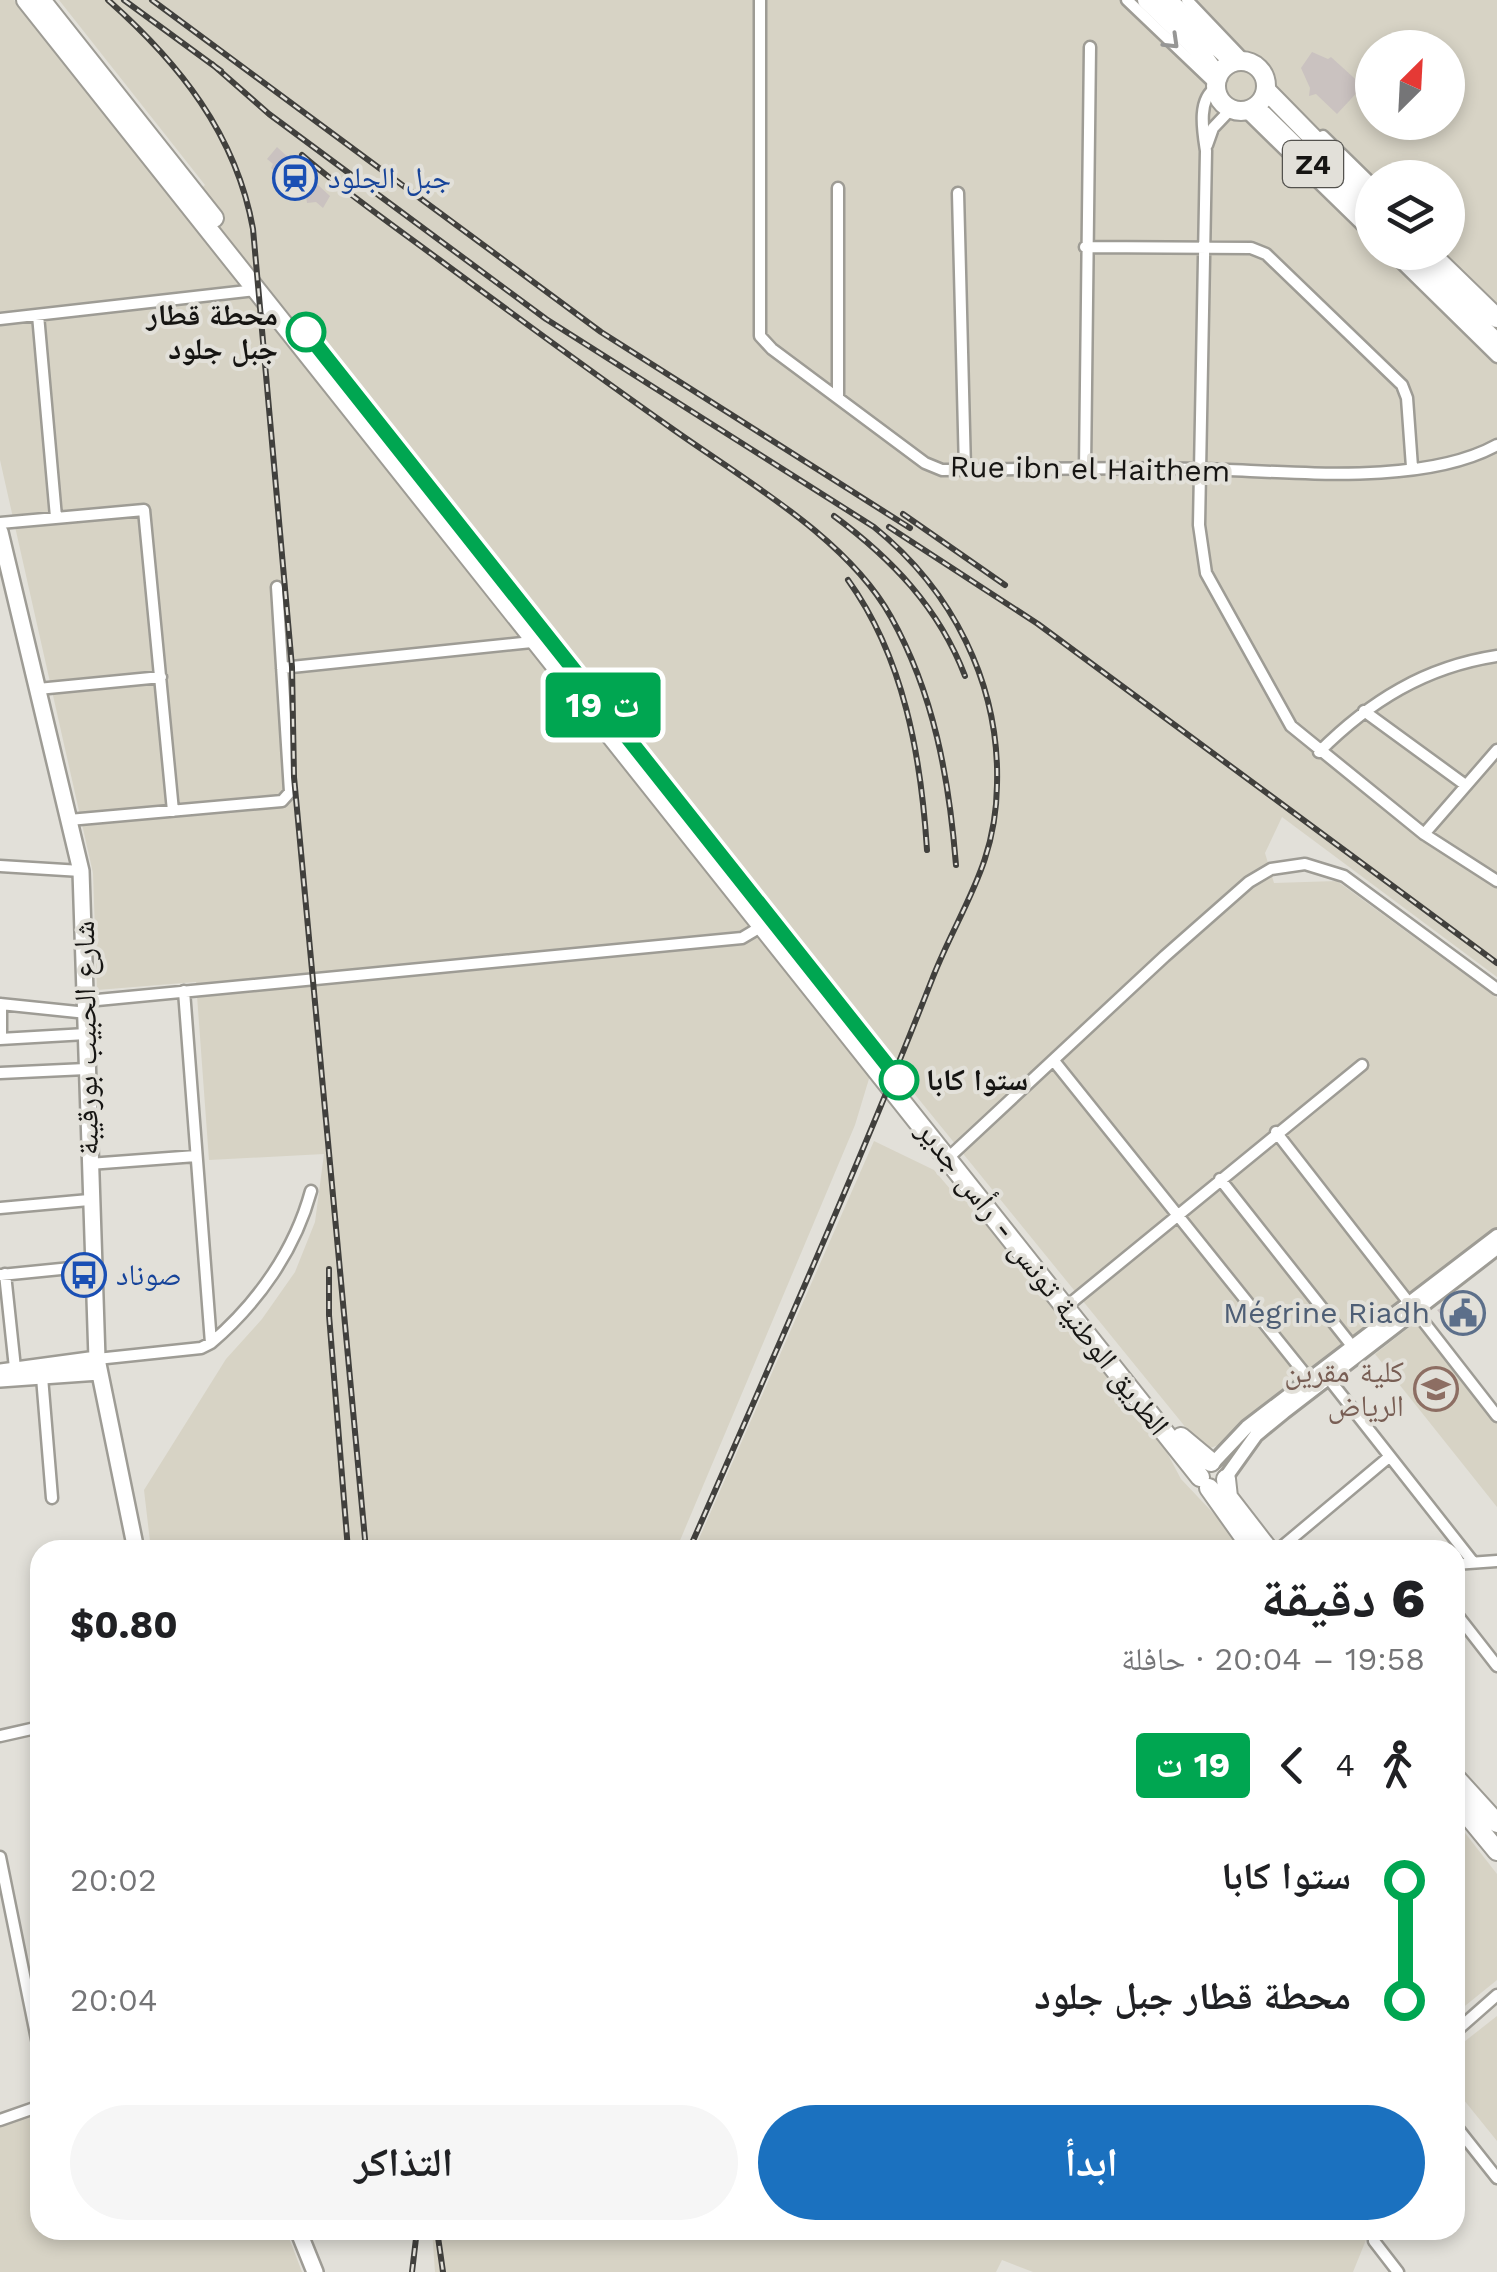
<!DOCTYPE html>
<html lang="ar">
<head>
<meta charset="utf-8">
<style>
  body { margin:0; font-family:"Work Sans","Noto Naskh Arabic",sans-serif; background:#f6f6f6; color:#202124; direction:rtl; height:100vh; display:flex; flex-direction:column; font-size:38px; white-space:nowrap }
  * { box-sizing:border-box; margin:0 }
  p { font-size:32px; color:#757577 }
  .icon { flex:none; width:55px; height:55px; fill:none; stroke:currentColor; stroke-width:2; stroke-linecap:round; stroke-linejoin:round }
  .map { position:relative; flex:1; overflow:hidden; direction:ltr }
  .side { position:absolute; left:30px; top:1540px; width:1435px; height:700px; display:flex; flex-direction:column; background:#fff; border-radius:30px; box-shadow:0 5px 15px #0003; direction:rtl }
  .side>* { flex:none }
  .badge { padding:0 20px; border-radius:8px; font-size:35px; line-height:65px }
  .needle { width:65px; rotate:24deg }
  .tools { position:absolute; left:1355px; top:30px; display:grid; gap:20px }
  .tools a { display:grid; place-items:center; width:110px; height:110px; border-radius:50%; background:#fff; box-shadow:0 5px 15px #0003; font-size:50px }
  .map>.badge { position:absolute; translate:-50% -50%; box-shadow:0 0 0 5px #fff }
  .legs { display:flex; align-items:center; gap:15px; height:110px; padding:0 40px; font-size:32px }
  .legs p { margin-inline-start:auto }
  .head { display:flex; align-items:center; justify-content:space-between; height:170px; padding:0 40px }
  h1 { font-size:55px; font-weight:800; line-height:75px }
  .button { display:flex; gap:20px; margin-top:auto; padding:20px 40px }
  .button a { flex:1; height:115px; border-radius:60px; background:#1b71bf; color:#fff; font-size:40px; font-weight:800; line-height:115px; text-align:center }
  .button a+a { background:#f6f6f6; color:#202124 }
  ul { padding:0 40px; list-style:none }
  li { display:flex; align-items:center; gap:35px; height:120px; font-size:38px }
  li i { display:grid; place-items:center; width:15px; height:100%; margin:0 12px; background:currentColor }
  li i::after { content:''; width:25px; height:25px; margin:-12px; border:8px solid; border-radius:50%; background:#fff }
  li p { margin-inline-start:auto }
  li:first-child i { background:linear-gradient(#0000 50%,currentColor 0) }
  li:last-child i { background:linear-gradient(currentColor 50%,#0000 0) }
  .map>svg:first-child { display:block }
</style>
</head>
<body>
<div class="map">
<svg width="1497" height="2272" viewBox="0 0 1497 2272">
  <rect width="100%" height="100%" fill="#e2e0d9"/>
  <!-- built -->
  <path fill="#d7d3c5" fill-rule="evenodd" d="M0 0H14L181 208 205 185 59 0H1497V977L1282 817 1265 853 1274 883 1337 881 1497 998V1249L1228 1442 1204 1450 878 1049 855 1125 676 1550H151L144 1490 226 1359 262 1319 295 1272 315 1222 324 1154 209 1160 196 982 97 990 93 873 0 460ZM1372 48H1448V122H1372ZM1372 178H1448V252H1372Z
    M874 1141 934 1170 951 1190H959L1119 1387 1115 1403 1125 1408 1129 1401 1156 1432 1181 1479 1248 1550H694Z
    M1416 1322 1497 1424V1507L1375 1354Z
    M1455 1820 1497 1874V1980L1455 2014Z
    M1497 2016V2141L1455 2089V2049Z
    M40 2109V2230H286L302 2272H0V2125Z
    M432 2230H1370L1353 2272H1033L1002 2260 996 2272H435Z"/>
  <!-- building -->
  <path fill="#cac2c0" d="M1312 52 1328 59 1331 57 1363 86 1337 114 1316 94 1309 96 1310 88 1301 68Z
    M277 147 330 196 323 208 316 202 307 203 305 190 293 180 287 187 275 176 278 174 271 168 273 164 267 159Z
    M1459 1299 1471 1315 1453 1328 1437 1310Z"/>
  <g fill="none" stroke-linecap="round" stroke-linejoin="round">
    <!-- minor casing -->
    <g stroke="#9e9c95" stroke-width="15">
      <path id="minor" d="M760 0V336L772 349 925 463 942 470C1028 469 1115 467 1202 469 1287 471 1421 487 1497 445
        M1127 0 1213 82
        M1187 0 1245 61
        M1216 88C1197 99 1203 131 1206 151L1199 525 1206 573 1291 726 1424 834 1497 881
        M1249 115 1372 235
        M1323 136 1372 184
        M1207 145 1213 128 1231 109
        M958 193 965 470
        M1085 247 1251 248 1266 254 1402 385 1407 398 1412 467
        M1390 252 1497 357
        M38 315 56 517
        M0 319 256 290
        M838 398V188
        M1085 469 1090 47
        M0 523 144 510 173 811
        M282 668 551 640
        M38 689 161 677
        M1364 711 1464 784
        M1319 752C1370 701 1425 667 1497 656
        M69 820 282 801 290 792 277 587
        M1424 834 1497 750
        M0 866 81 871
        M184 991 211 1343
        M87 1001 742 938 774 919
        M0 1004 87 1013
        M0 1039 86 1034
        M1 1039V1004
        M1054 1061 1313 1384
        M0 1073 86 1069
        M1276 1132 1497 1416
        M947 1159 1165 956 1249 882 1271 869 1305 864 1344 876 1497 989
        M89 1164 196 1156
        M1220 1179 1356 1351
        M0 1208 89 1200
        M5 1274 15 1368
        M1 1275 91 1266
        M1072 1302 1362 1065
        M97 1359 201 1348 211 1343C258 1303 295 1250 311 1191
        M1325 1374 1473 1562
        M42 1377 52 1498
        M1278 1550 1389 1457
        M1455 1564 1497 1561
        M1455 1612 1497 1666
        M0 1736 40 1727
        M0 1857 40 2054
        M1455 2032 1497 1995
        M0 2120 40 2106
        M1455 2125 1497 2178
        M1374 2241 1398 2272"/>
    </g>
    <!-- tertiary casing -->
    <g stroke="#9e9c95" stroke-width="18">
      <path id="tertiary" d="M1214 1462 1247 1427 1497 1236
        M1226 1477 1256 1435 1284 1412 1497 1248"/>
    </g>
    <!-- secondary casing -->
    <g stroke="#9e9c95" stroke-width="20">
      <path id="secondary" d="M0 532 81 871 97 1359 136 1550
        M0 1372 97 1359
        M0 1379 99 1372
        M298 2230 315 2272"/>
    </g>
    <!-- primary casing -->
    <g stroke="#9e9c95" stroke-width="22">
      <path id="primary" d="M26 0 1200 1477
        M41 0 214 218
        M1181 1437 1211 1462
        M1226 1479 1228 1497 1269 1550
        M1209 1488 1253 1550
        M1455 1777 1497 1823
        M1455 1800 1497 1851"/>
    </g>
    <!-- trunk casing -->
    <g stroke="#9e9c95" stroke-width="22">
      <path id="trunk" d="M1147 0 1197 48 1218 77
        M1167 0 1234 62
        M1216 86a25 25 0 1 1 50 0a25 25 0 1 1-50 0Z
        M1266 90 1372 198
        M1251 109 1263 115 1372 222
        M1404 252 1497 343
        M1429 252 1497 318"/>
    </g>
    <!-- minor -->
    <use href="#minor" stroke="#fff" stroke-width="10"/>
    <!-- tertiary -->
    <use href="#tertiary" stroke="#fff" stroke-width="12"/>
    <!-- secondary -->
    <use href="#secondary" stroke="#fff" stroke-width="15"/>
    <!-- primary -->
    <use href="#primary" stroke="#fff" stroke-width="18"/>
    <!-- trunk -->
    <use href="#trunk" stroke="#fff" stroke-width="18"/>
    <!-- rail casing -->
    <g stroke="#41403d" stroke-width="6">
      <path id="rail" d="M108 0C179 63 236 134 253 229L292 667 294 777 366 1550
        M124 0 221 71
        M152 0 601 332 910 528
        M212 64 269 114 546 319 874 527C952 590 1000 683 997 785 996 865 961 907 933 977 857 1170 772 1360 689 1550
        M302 155C346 193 394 226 441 261 518 318 596 375 674 430 746 481 848 539 891 617 934 694 949 778 956 865
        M903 514 1005 585
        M834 516C892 559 939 608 965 676
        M889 527 1038 624 1497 963
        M848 580C904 658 921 756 927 850
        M329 1269V1315L348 1550
        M437 2230 443 2272
        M412 2272 417 2230"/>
    </g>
    <!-- rail -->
    <use href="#rail" stroke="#e2e0d9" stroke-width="2.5" stroke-dasharray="8" stroke-linecap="butt"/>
  </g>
  <!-- one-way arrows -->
  <defs><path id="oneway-chevron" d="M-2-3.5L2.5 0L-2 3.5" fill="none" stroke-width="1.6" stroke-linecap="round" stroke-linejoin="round" transform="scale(2.5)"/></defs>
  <use stroke="#969695" href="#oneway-chevron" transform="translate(1172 42) rotate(44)"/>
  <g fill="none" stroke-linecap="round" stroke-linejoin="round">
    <!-- line-1 casing -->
    <g stroke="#fff" stroke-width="22">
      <path id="line-1" d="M306 332 899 1080"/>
    </g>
    <!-- line-1 -->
    <use href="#line-1" stroke="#00a651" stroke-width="15"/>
  </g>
  <!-- icons -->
  <defs>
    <g id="station-ring" transform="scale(2.25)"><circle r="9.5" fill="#e2e0d9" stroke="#1a4fb4" stroke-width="1.5"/><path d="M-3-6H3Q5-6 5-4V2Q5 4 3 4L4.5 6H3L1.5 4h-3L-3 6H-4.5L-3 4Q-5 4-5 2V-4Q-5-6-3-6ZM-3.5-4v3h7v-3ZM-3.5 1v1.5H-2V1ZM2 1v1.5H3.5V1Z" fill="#1a4fb4"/></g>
    <g id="bus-ring" transform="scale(2.25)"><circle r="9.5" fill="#e2e0d9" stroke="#1a4fb4" stroke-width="1.5"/><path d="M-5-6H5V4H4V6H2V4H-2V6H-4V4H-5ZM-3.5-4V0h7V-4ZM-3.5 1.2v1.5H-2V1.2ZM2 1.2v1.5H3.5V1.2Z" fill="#1a4fb4"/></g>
    <g id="civic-ring" transform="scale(2.25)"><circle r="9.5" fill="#e2e0d9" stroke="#5c6f8a" stroke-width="1.5"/><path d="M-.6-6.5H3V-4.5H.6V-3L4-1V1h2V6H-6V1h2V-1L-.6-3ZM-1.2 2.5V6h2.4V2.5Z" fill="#5c6f8a"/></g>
    <g id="university-ring" transform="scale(2.25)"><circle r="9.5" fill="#e2e0d9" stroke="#8d6e63" stroke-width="1.5"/><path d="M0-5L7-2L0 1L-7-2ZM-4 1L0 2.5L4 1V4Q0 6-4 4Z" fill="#8d6e63"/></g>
  </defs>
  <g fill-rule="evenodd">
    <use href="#station-ring" x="295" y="178"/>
    <use href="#bus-ring" x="84" y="1275"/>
    <use href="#civic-ring" x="1463" y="1313"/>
    <use href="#university-ring" x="1436" y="1389"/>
  </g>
  <!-- markers -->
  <g fill="#fff" stroke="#00a651" stroke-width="5">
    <circle cx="306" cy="332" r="18"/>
    <circle cx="899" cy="1080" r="18"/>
  </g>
  <g text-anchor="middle" stroke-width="8" stroke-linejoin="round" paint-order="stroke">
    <!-- shield labels -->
    <rect fill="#e2e0d9" stroke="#53524e" stroke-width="2.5" x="1283" y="141" width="60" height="46" rx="8"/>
    <g font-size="28" font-weight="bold" fill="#161513">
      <text x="1313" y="174">Z4</text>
    </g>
    <!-- transit labels -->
    <g font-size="30" fill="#164399" stroke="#e2e0d9" text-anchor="start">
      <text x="328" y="188">جبل الجلود</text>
      <text x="116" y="1285">صوناد</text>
    </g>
    <!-- stop labels -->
    <g font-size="30" font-weight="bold" fill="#161513" stroke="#e2e0d9" text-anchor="end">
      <text x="278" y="325">محطة قطار<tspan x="278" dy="34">جبل جلود</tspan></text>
      <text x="926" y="1090" text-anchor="start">ستوا كابا</text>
    </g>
    <!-- street labels -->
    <g font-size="30" fill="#161513" stroke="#e2e0d9">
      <text transform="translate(1090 469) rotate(1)" y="10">Rue ibn el Haithem</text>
      <text transform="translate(86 1038) rotate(-91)" y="10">شارع الحبيب بورقيبة</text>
      <text transform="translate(1043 1278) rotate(52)" y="10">الطريق الوطنية تونس - رأس جدير</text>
    </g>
    <!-- service labels -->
    <g font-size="30" fill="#4e5e75" stroke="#e2e0d9" text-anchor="end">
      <text x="1430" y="1323">Mégrine Riadh</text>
    </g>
    <!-- education labels -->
    <g font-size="30" fill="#785e54" stroke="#e2e0d9" text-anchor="end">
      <text x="1404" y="1382">كلية مقرين<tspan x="1404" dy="34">الرياض</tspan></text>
    </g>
  </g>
</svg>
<div class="tools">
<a><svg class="needle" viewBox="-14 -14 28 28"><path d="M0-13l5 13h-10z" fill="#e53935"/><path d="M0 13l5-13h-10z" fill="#757577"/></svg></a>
<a><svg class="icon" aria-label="layers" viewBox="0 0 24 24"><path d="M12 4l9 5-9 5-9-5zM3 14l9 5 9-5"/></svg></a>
</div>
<b class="badge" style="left:603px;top:705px;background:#00a651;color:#fff">19 ت</b>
<section class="side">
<div class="head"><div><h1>6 دقيقة</h1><p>19:58 – 20:04 · حافلة</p></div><b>$0.80</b></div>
<div class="legs"><svg class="icon" aria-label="walk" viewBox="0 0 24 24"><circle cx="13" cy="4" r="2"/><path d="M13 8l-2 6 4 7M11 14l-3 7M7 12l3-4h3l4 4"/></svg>4<svg class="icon" aria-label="back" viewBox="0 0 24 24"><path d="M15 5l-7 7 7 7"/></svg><b class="badge" style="background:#00a651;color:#fff">19 ت</b></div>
<ul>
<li><i style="color:#00a651"></i><b>ستوا كابا</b><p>20:02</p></li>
<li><i style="color:#00a651"></i><b>محطة قطار جبل جلود</b><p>20:04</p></li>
</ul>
<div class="button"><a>ابدأ</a><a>التذاكر</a></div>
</section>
</div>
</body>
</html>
